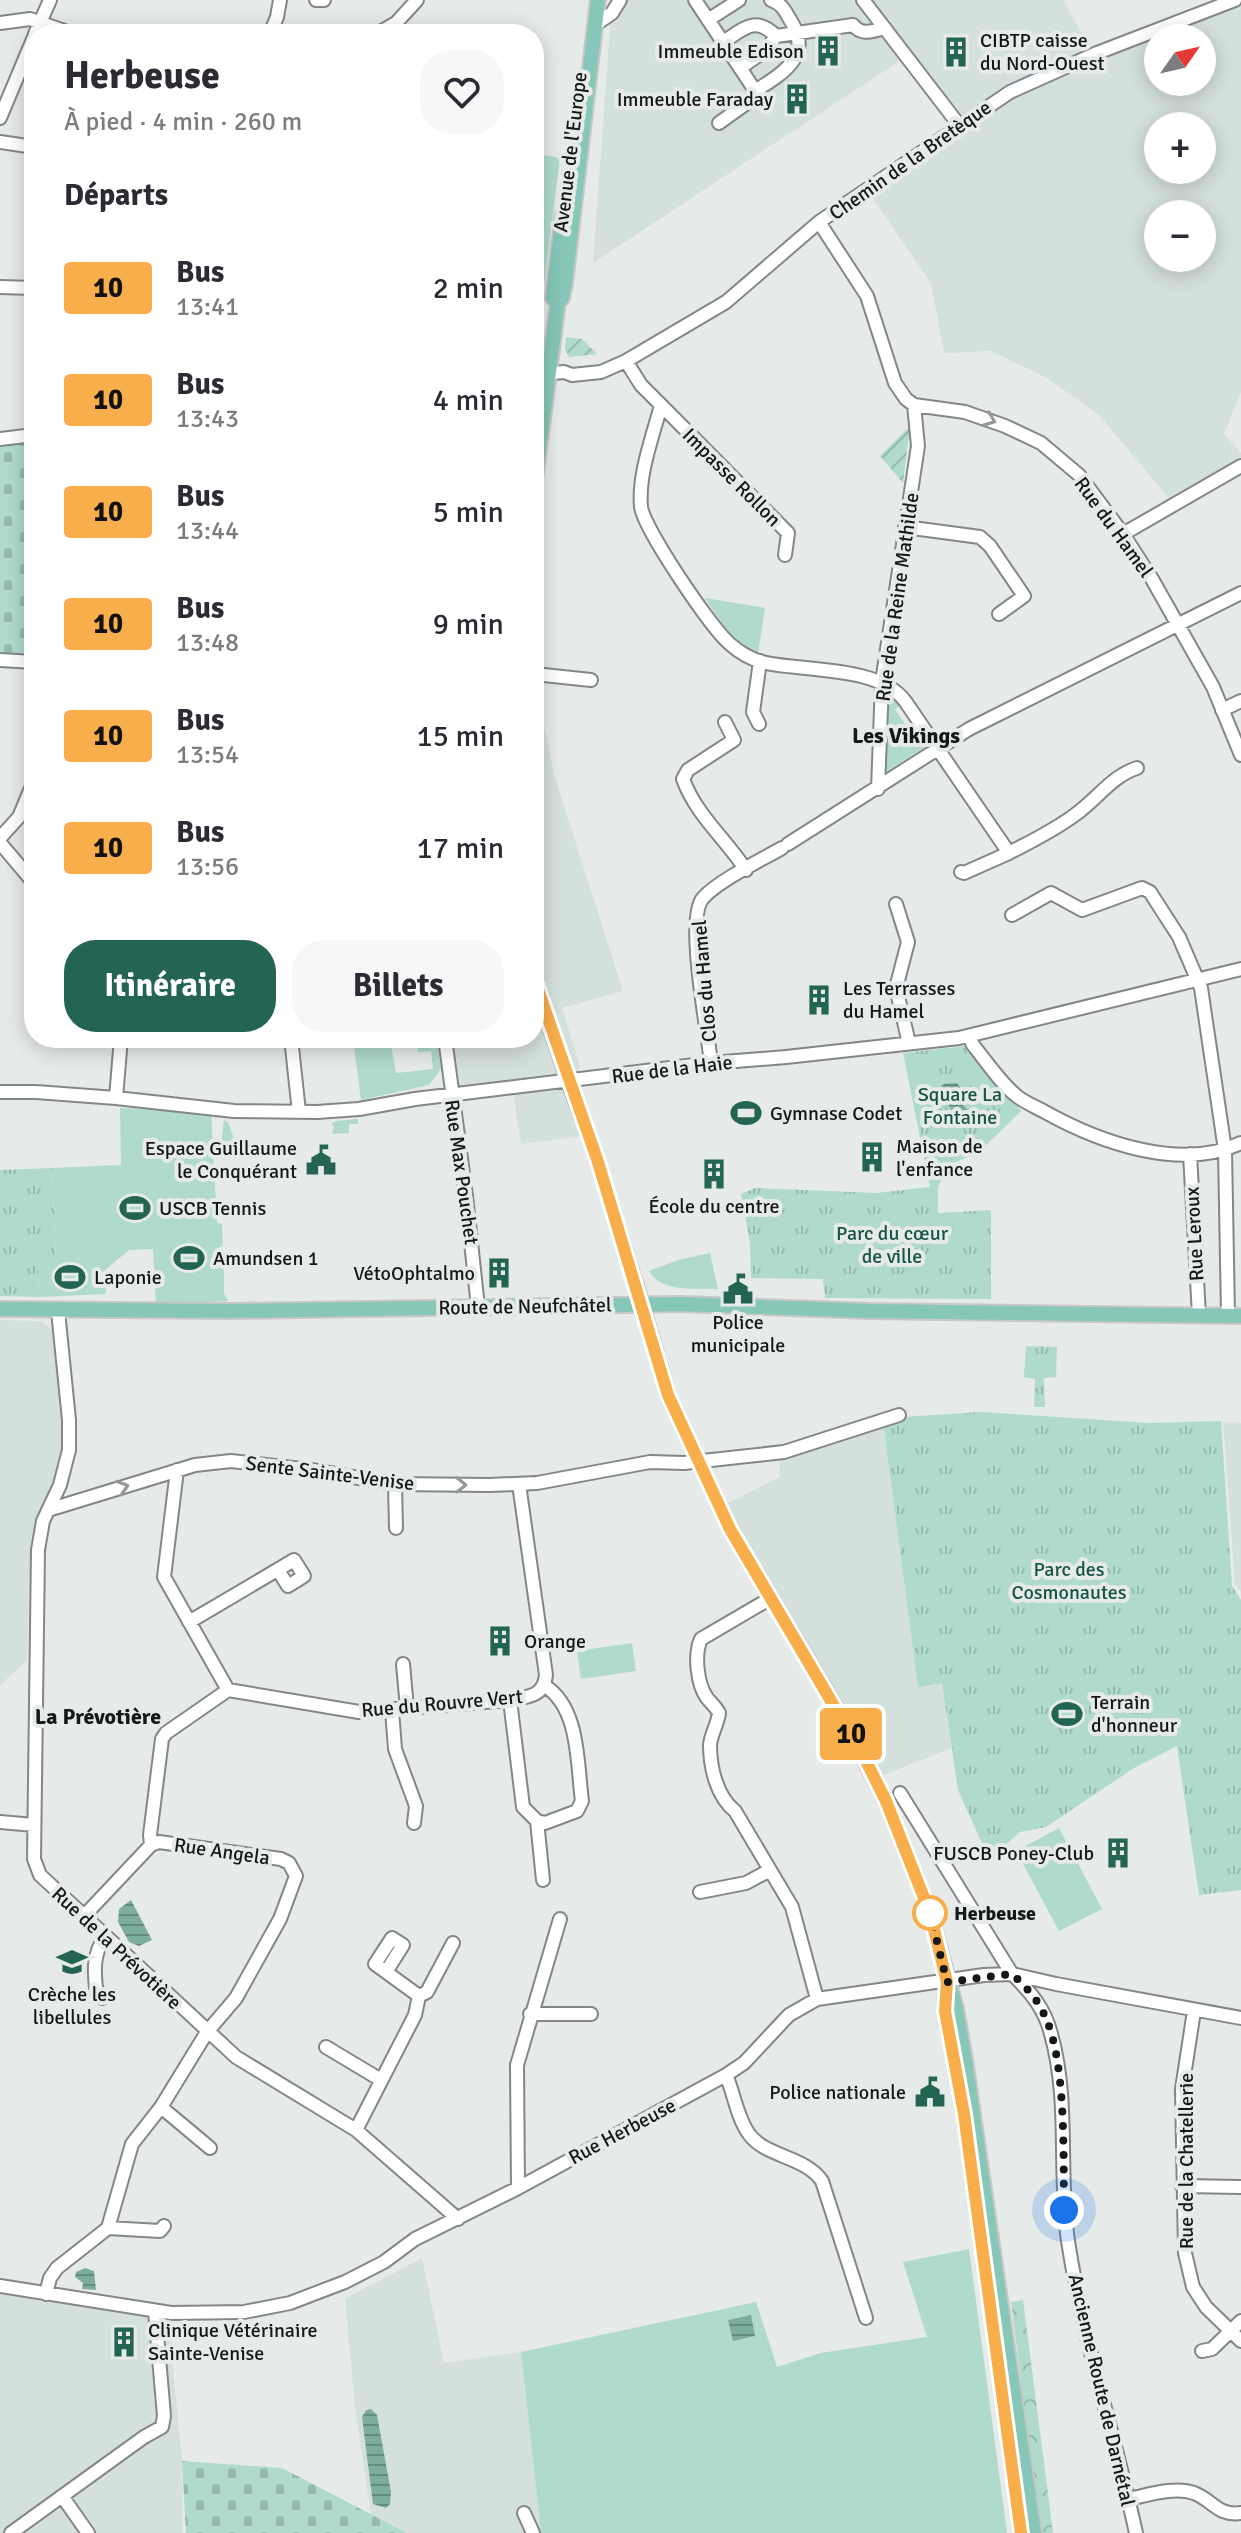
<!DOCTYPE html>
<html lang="fr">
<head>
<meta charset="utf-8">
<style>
  body { margin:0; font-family:Signika,sans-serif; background:#f7f7f7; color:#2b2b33; height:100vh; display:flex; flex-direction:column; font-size:30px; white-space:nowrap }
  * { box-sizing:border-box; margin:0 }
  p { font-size:26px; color:#7c7c81 }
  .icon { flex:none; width:44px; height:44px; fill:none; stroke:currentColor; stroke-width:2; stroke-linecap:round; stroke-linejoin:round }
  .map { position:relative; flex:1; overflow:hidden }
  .drawer { position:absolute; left:24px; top:24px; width:520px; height:1024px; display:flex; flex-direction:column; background:#fff; border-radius:32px; box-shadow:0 4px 20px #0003 }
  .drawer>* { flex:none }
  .badge { padding:0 16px; border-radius:6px; font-size:28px; line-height:52px }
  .needle { width:52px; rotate:56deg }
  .tools { position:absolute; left:1144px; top:24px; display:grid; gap:16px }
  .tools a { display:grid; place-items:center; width:72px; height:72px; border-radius:50%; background:#fff; box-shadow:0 4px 20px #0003; font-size:40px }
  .you { position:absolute; width:40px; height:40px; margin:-20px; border:6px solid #fff; border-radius:50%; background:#1a73e8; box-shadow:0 0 0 12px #1a73e833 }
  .map>.badge { position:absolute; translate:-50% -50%; box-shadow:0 0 0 4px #fff }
  h2 { padding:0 40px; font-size:30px; line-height:72px }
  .round { display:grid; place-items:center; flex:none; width:84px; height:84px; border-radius:32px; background:#f7f7f7 }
  .headline { display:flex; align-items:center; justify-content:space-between; height:136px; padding:0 40px }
  h1 { font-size:38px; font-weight:700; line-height:60px }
  .cta { display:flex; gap:16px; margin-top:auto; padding:16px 40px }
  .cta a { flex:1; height:92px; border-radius:32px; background:#236453; color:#fff; font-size:32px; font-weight:700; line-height:92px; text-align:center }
  .cta a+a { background:#f7f7f7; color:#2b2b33 }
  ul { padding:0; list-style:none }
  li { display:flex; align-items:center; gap:24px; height:112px; padding:0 40px }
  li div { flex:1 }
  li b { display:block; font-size:30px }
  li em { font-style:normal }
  li .badge { min-width:88px; font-weight:700; text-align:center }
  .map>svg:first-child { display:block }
</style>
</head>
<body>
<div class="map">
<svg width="1241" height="2533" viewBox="0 0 1241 2533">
  <defs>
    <pattern id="forest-crowns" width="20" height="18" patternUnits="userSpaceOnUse" patternTransform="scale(2)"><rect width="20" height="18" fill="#afdacc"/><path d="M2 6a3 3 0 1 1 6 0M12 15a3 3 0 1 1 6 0" fill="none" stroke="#96baae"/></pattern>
    <pattern id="cemetery-stones" width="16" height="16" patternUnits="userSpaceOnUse" patternTransform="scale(2)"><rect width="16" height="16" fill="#afdacc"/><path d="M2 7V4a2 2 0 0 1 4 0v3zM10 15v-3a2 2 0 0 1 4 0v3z" fill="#96baae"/></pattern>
    <pattern id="park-tufts" width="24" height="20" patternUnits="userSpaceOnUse" patternTransform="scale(2)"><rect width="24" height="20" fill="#afdacc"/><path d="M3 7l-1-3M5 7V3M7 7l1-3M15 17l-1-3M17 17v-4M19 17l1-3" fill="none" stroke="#96baae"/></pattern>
    <pattern id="garden-furrows" width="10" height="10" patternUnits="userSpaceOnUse" patternTransform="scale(2)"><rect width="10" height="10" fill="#afdacc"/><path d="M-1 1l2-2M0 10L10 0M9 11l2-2" fill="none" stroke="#96baae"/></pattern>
    <pattern id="water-rules" width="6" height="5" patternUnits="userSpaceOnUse" patternTransform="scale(2)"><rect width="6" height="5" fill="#7dad9e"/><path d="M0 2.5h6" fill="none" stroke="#658c80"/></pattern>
  </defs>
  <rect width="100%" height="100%" fill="#e6eae8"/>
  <!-- built -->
  <path fill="#d4e0dc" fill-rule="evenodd" d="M612 0H1063L1097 60 1112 52 1211 17 1241 2V392L1224 434 1241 453V457L1169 498 1099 415 1047 378 991 351 944 353 931 283 871 196 958 136 904 58 593 263ZM1158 38H1202V82H1158ZM1158 126H1202V170H1158ZM1158 214H1202V258H1158Z
    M534 729H545L554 775 623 991 562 1008 580 1066 576 1080 590 1135 521 1144 511 1080 453 1087 448 1038H534Z
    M0 1320 42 1321 55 1332 64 1450 60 1467 34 1536 30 1558 27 1660 0 1685Z
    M1223 1422 1241 1423V1592L1235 1584Z
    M884 1423 918 1686 942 1682 951 1748 879 1777 719 1508 780 1477 779 1455Z
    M422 2258 444 2363 521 2352 541 2533H407L371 2514 355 2407 345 2299Z
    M0 2289 168 2317 182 2461 183 2533H0Z"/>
  <!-- grass -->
  <path fill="#afdacc" d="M539 154 560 158 536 351 534 353V199Z
    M705 598 765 608 758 654C734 643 719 619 705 598Z
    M894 695 901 705 895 709 916 741 923 737 929 744 884 773 885 702Z
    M353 1038H417L413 1042 391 1044 396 1073 433 1069 431 1051 418 1052 417 1045 423 1038 437 1042 441 1069 429 1085 361 1100Z
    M120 1108 211 1111 217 1223 222 1224 223 1246 218 1248V1255L220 1250 224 1251V1293L228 1301 156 1304 153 1249 129 1250 105 1270 106 1294 39 1297 38 1261 56 1260 52 1168 121 1165Z
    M358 1119V1124H349V1133L332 1134 334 1126 331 1124 336 1121Z
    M224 1120 228 1122 237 1147 221 1144Z
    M710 1253 718 1289C695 1288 662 1293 649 1271L678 1260Z
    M632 1643 636 1671 581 1679 577 1651Z
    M1059 1828 1102 1909 1059 1931 1016 1851Z
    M969 2249 1007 2533H541L521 2352 756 2302 777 2367 821 2353 927 2337 903 2262Z"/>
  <!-- forest -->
  <path fill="url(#forest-crowns)" d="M1023 2300 1053 2533H1040L1011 2302Z"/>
  <!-- cemetery -->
  <path fill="url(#cemetery-stones)" d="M34 440V655L0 653V443Z
    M182 2461 282 2468 407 2533H186Z"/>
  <!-- park -->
  <path fill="url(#park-tufts)" d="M966 1046 1021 1111 979 1152 949 1165 938 1187V1213L991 1210V1299L825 1298 823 1279 751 1278 750 1242 741 1194 755 1188 876 1193 930 1187 903 1053Z
    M52 1168 56 1260 38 1261 39 1297 0 1296V1170Z
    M1026 1346 1057 1347 1056 1377 1044 1378 1045 1407H1034L1035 1379 1024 1377Z
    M981 1412 1148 1423 1221 1421 1232 1586 1241 1600V1890L1199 1895 1177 1746 1134 1768 1046 1827 1020 1832 991 1858 986 1852 958 1790 942 1683 918 1687 884 1428 903 1417Z"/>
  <!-- garden -->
  <path fill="url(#garden-furrows)" d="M566 337 582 339 597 354 569 357 565 349Z
    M910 426 903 483 880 456Z"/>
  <!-- water -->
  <path fill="url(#water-rules)" d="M957 1083 960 1087 957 1091 959 1101 977 1119V1122C958 1121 945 1104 938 1089L944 1084Z
    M131 1900 152 1940 139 1946 129 1942 118 1922 119 1909Z
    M85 2268 94 2271 96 2290 82 2289 83 2283 75 2277 76 2272Z
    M751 2315 755 2336 733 2341 728 2320Z
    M371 2409 377 2415 391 2492 390 2504 386 2508 373 2504 362 2417 366 2410Z"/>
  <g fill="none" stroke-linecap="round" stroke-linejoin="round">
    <!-- minor casing -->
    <g stroke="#848786" stroke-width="16">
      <path id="minor" d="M316 0H324
        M695 0 758 95 719 123
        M863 0 959 125
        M708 20 739 0
        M0 23 30 19 73 34
        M595 25 612 13 620 0
        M35 34 50 0
        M270 34 277 17 280 0
        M377 34 396 23 417 0
        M723 42C744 29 755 15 776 36
        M740 68 766 50 776 36 853 25C862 36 872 31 885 28
        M755 91C780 75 813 57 792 23 786 13 783 4 771 0
        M0 118 34 37
        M0 142 34 147
        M819 222 867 296 895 383 906 399 914 405 965 412 1005 426 1041 443 1079 475 1123 534 1152 579 1213 687 1241 755
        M0 287 34 288
        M626 361 641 385 661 405C653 436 638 474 641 507 644 529 711 628 730 644 739 652 751 659 762 662 804 672 878 665 905 701L1009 853C1032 841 1055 830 1076 814 1097 799 1112 776 1137 768
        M534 375 564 372 572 375 601 372 626 361 726 302 819 222 1010 92 1097 53 1235 0
        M661 405 788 533 785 555
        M0 439 34 435
        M905 527 980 537 990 546 1024 596 999 614
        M1123 534 1241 466
        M0 660 34 662
        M534 674 591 680
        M1222 710 1241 701
        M725 722 734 740 688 770 683 779C696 815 725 838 746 870
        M759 724 753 712 760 661
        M878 789 882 682 918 446 914 405
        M0 838 19 817 34 781
        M0 843 34 883
        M788 844 969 729 1241 593
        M961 872 964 873 1009 853
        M896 904 908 942 896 988 909 1043
        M1012 915 1051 893 1082 910 1142 888 1150 892 1179 937 1201 988 1225 1150 1228 1315
        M969 1036 973 1045C986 1061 1001 1084 1018 1097 1026 1103 1036 1107 1045 1112 1099 1142 1181 1172 1241 1143
        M291 1038 299 1112
        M445 1038 466 1196 478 1307
        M711 1063C708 1032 685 918 703 898 718 881 761 860 782 848
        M568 1081 598 1162 635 1281
        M0 1092H36L116 1098 234 1111 317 1112 359 1109 415 1099 711 1063 786 1057 959 1038 1241 969
        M116 1098 121 1038
        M1190 1154 1199 1315
        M58 1311 69 1420V1450L60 1485 43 1521 38 1550 34 1859 40 1875 236 2057 356 2130 458 2219
        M395 1484 396 1528
        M48 1510 195 1465 231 1461 311 1470 395 1484 489 1485 537 1483 650 1462 684 1463 784 1452 899 1415
        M771 1598 701 1639C694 1654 697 1684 707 1698 711 1703 716 1707 719 1713 718 1723 711 1734 710 1745 710 1768 717 1797 735 1811L792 1907 817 1999
        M189 1622 294 1560 304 1576 288 1586 278 1570
        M403 1664 407 1708
        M228 1690 359 1712 510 1700C529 1697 544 1696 546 1675L519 1484
        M510 1700 523 1807 537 1821 545 1823 577 1811 582 1801C577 1765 580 1708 545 1686
        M392 1710 395 1749 416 1806 414 1823
        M900 1793 1012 1974C1030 1991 1045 2009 1051 2034 1070 2101 1058 2173 1068 2241 1083 2340 1115 2436 1136 2533
        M537 1821 543 1880
        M0 1822 34 1825
        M151 1845 150 1835 162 1739 166 1733 228 1690 164 1577 177 1470
        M700 1892 746 1883 770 1870
        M419 1996 427 1992 453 1943
        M102 1998 97 1995C94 1974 92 1953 106 1936
        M1194 2011 1182 2089 1185 2253 1193 2287 1206 2307 1241 2341
        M530 2014H591
        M326 2047 381 2080
        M726 2075C734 2093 737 2118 749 2134 765 2157 805 2156 822 2181L866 2318
        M161 2107 210 2148
        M356 2130 415 2015 419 1996 375 1964 392 1938 403 1945 386 1972
        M1182 2186 1241 2187
        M518 2188 517 2065 560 1919
        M108 2228 160 2231 164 2226
        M0 2286 171 2313 244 2312 290 2303 345 2282 384 2262 415 2239 518 2188 726 2075 744 2063 789 2015 817 1999 984 1975 1012 1974 1056 1984 1241 2018
        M46 2294 50 2278 57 2268 108 2228 132 2144 161 2107 207 2032 236 1998 280 1919 296 1876 289 1863 281 1859 159 1842 151 1845 84 1916
        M1202 2351 1212 2349 1241 2321
        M62 2496 88 2533
        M1129 2499C1148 2495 1175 2486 1194 2493 1214 2501 1217 2516 1241 2513
        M524 2513 533 2533
        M11 2533 144 2437 162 2427 164 2416 155 2311"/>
    </g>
    <!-- major casing -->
    <g stroke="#c7c7c7" stroke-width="18">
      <path id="major" d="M558 302 553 298 563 215
        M534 486 558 302 562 298 565 283 598 0
        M534 978 568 1081
        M635 1281 668 1395 730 1529 844 1721 886 1801 930 1913 956 2009 965 2060 1034 2533
        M0 1309 231 1311 681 1304 869 1311 1241 1316
        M946 1990 945 2011 964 2114 1021 2533"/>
    </g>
    <!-- minor -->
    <use href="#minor" stroke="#fff" stroke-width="12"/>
    <!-- major -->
    <use href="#major" stroke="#86c7b7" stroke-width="14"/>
  </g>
  <!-- one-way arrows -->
  <defs><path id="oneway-chevron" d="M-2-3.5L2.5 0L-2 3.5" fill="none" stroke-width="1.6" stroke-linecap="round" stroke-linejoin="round" transform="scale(2)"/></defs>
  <g stroke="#969797">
    <use href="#oneway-chevron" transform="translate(990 420) rotate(21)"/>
    <use href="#oneway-chevron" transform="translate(461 1485) rotate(1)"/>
    <use href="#oneway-chevron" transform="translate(123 1487) rotate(-17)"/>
  </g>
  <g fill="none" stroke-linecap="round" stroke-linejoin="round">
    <!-- line casing -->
    <g stroke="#fff" stroke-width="18">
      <path id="line" d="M534 978 598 1162 668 1395 730 1529 864 1757 886 1801 930 1913 947 1982 945 2011 964 2114 1021 2533"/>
    </g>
    <!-- line -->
    <use href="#line" stroke="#f8ae4b" stroke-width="12"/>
    <!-- walk -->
    <path stroke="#161717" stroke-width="8" stroke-dasharray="0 14.4" d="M930 1913 947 1982 1012 1974C1024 1985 1036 1997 1043 2012 1067 2058 1063 2157 1064 2210"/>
  </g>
  <!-- icons -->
  <defs>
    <g id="building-bare" transform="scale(2.4)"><path d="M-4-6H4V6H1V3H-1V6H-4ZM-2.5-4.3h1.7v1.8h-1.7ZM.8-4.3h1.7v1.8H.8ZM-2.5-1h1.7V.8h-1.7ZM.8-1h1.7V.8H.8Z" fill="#236453" stroke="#e6eae8" stroke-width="2.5" paint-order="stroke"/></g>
    <g id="stadium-bare" transform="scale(2.4)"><path d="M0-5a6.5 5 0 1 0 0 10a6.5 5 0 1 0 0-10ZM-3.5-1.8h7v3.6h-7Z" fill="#236453" stroke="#e6eae8" stroke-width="2.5" paint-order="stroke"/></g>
    <g id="civic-bare" transform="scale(2.4)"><path d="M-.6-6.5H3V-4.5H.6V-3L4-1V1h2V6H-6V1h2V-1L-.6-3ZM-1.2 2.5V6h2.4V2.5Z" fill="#236453" stroke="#e6eae8" stroke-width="2.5" paint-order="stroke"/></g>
    <g id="school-bare" transform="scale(2.4)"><path d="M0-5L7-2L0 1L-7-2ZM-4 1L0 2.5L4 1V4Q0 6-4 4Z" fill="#236453" stroke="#e6eae8" stroke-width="2.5" paint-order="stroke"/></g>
  </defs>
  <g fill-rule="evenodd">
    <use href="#building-bare" x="828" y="51"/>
    <use href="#building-bare" x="956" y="52"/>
    <use href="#building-bare" x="797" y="99"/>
    <use href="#building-bare" x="819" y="1000"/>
    <use href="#stadium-bare" x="746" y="1113"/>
    <use href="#building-bare" x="872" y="1157"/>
    <use href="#civic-bare" x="321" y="1160"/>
    <use href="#building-bare" x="714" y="1174"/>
    <use href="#stadium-bare" x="135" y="1208"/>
    <use href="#stadium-bare" x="189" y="1258"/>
    <use href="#building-bare" x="499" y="1273"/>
    <use href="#stadium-bare" x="70" y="1277"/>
    <use href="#civic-bare" x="738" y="1289"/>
    <use href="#building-bare" x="500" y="1641"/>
    <use href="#stadium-bare" x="1067" y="1714"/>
    <use href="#building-bare" x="1118" y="1853"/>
    <use href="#school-bare" x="72" y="1962"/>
    <use href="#civic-bare" x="930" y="2092"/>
    <use href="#building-bare" x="124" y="2342"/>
  </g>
  <!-- markers -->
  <circle fill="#fff" stroke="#f8ae4b" stroke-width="4" cx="930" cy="1913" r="16"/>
  <g text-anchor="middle" stroke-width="8" stroke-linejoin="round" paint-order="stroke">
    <!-- poi labels -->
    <g font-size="20" fill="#161717" stroke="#e6eae8" text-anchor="start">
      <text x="980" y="47">CIBTP caisse<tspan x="980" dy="23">du Nord-Ouest</tspan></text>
      <text x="804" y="58" text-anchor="end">Immeuble Edison</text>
      <text x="773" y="106" text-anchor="end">Immeuble Faraday</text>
      <text x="843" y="995">Les Terrasses<tspan x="843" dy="23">du Hamel</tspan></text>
      <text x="770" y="1120">Gymnase Codet</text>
      <text x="896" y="1153">Maison de<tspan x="896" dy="23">l'enfance</tspan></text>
      <text x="297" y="1155" text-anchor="end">Espace Guillaume<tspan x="297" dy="23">le Conquérant</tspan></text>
      <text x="714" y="1213" text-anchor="middle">École du centre</text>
      <text x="159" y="1215">USCB Tennis</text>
      <text x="213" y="1265">Amundsen 1</text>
      <text x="475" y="1280" text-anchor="end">VétoOphtalmo</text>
      <text x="94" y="1284">Laponie</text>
      <text x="738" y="1329" text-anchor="middle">Police<tspan x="738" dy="23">municipale</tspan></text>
      <text x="524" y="1648">Orange</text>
      <text x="1091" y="1709">Terrain<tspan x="1091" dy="23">d'honneur</tspan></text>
      <text x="1094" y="1860" text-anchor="end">FUSCB Poney-Club</text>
      <text x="72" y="2001" text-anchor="middle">Crèche les<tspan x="72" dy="23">libellules</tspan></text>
      <text x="906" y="2099" text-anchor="end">Police nationale</text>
      <text x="148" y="2337">Clinique Vétérinaire<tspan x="148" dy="23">Sainte-Venise</tspan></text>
    </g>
    <!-- street labels -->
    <g font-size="20" fill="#161717" stroke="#e6eae8">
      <text transform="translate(570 152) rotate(-83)" y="7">Avenue de l'Europe</text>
      <text transform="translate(910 160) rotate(-35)" y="7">Chemin de la Bretèque</text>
      <text transform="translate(732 477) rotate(45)" y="7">Impasse Rollon</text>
      <text transform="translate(1114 527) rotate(54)" y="7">Rue du Hamel</text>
      <text transform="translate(897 597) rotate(-82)" y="7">Rue de la Reine Mathilde</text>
      <text transform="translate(704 981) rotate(-95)" y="7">Clos du Hamel</text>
      <text transform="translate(672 1069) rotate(-7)" y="7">Rue de la Haie</text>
      <text transform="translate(462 1172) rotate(82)" y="7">Rue Max Pouchet</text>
      <text transform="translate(1194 1234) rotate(-93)" y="7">Rue Leroux</text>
      <text transform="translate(525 1306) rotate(-1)" y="7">Route de Neufchâtel</text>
      <text transform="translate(330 1473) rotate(7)" y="7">Sente Sainte-Venise</text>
      <text transform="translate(442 1703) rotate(-5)" y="7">Rue du Rouvre Vert</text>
      <text transform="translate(222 1851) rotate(8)" y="7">Rue Angela</text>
      <text transform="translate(117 1948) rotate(43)" y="7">Rue de la Prévotière</text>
      <text transform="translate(622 2131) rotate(-28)" y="7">Rue Herbeuse</text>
      <text transform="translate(1186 2161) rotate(-90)" y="7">Rue de la Chatellerie</text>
      <text transform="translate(1102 2390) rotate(77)" y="7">Ancienne Route de Darnétal</text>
    </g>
    <!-- park labels -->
    <g font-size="20" fill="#155546" stroke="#e6eae8">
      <text x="960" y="1101">Square La<tspan x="960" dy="23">Fontaine</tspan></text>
      <text x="892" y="1240">Parc du cœur<tspan x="892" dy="23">de ville</tspan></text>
      <text x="1069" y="1576">Parc des<tspan x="1069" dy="23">Cosmonautes</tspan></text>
    </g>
    <!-- stop labels -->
    <g font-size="20" font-weight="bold" fill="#161717" stroke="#e6eae8" text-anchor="start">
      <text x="954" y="1920">Herbeuse</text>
    </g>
    <!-- neighbourhood labels -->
    <g font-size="22" font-weight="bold" fill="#161717" stroke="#e6eae8">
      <text x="906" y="743">Les Vikings</text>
      <text x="98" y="1724">La Prévotière</text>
    </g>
  </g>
</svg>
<div class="tools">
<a><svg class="needle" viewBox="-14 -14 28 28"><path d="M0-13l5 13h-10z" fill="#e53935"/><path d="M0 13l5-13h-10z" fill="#7c7c81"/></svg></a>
<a>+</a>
<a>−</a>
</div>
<div class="you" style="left:1064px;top:2210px"></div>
<b class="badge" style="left:851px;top:1734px;background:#f8ae4b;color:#111">10</b>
<section class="drawer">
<div class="headline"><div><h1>Herbeuse</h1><p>À pied · 4 min · 260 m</p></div><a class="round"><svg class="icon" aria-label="heart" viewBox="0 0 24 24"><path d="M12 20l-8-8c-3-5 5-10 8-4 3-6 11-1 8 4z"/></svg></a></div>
<h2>Départs</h2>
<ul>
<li><span class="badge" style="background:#f8ae4b;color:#111">10</span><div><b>Bus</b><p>13:41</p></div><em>2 min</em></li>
<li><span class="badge" style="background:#f8ae4b;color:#111">10</span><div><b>Bus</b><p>13:43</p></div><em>4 min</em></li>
<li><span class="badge" style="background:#f8ae4b;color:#111">10</span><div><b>Bus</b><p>13:44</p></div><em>5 min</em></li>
<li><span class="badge" style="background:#f8ae4b;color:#111">10</span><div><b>Bus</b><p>13:48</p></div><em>9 min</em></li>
<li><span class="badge" style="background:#f8ae4b;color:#111">10</span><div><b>Bus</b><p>13:54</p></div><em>15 min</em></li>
<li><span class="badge" style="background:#f8ae4b;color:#111">10</span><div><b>Bus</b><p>13:56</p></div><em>17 min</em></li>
</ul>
<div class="cta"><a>Itinéraire</a><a>Billets</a></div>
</section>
</div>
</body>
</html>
